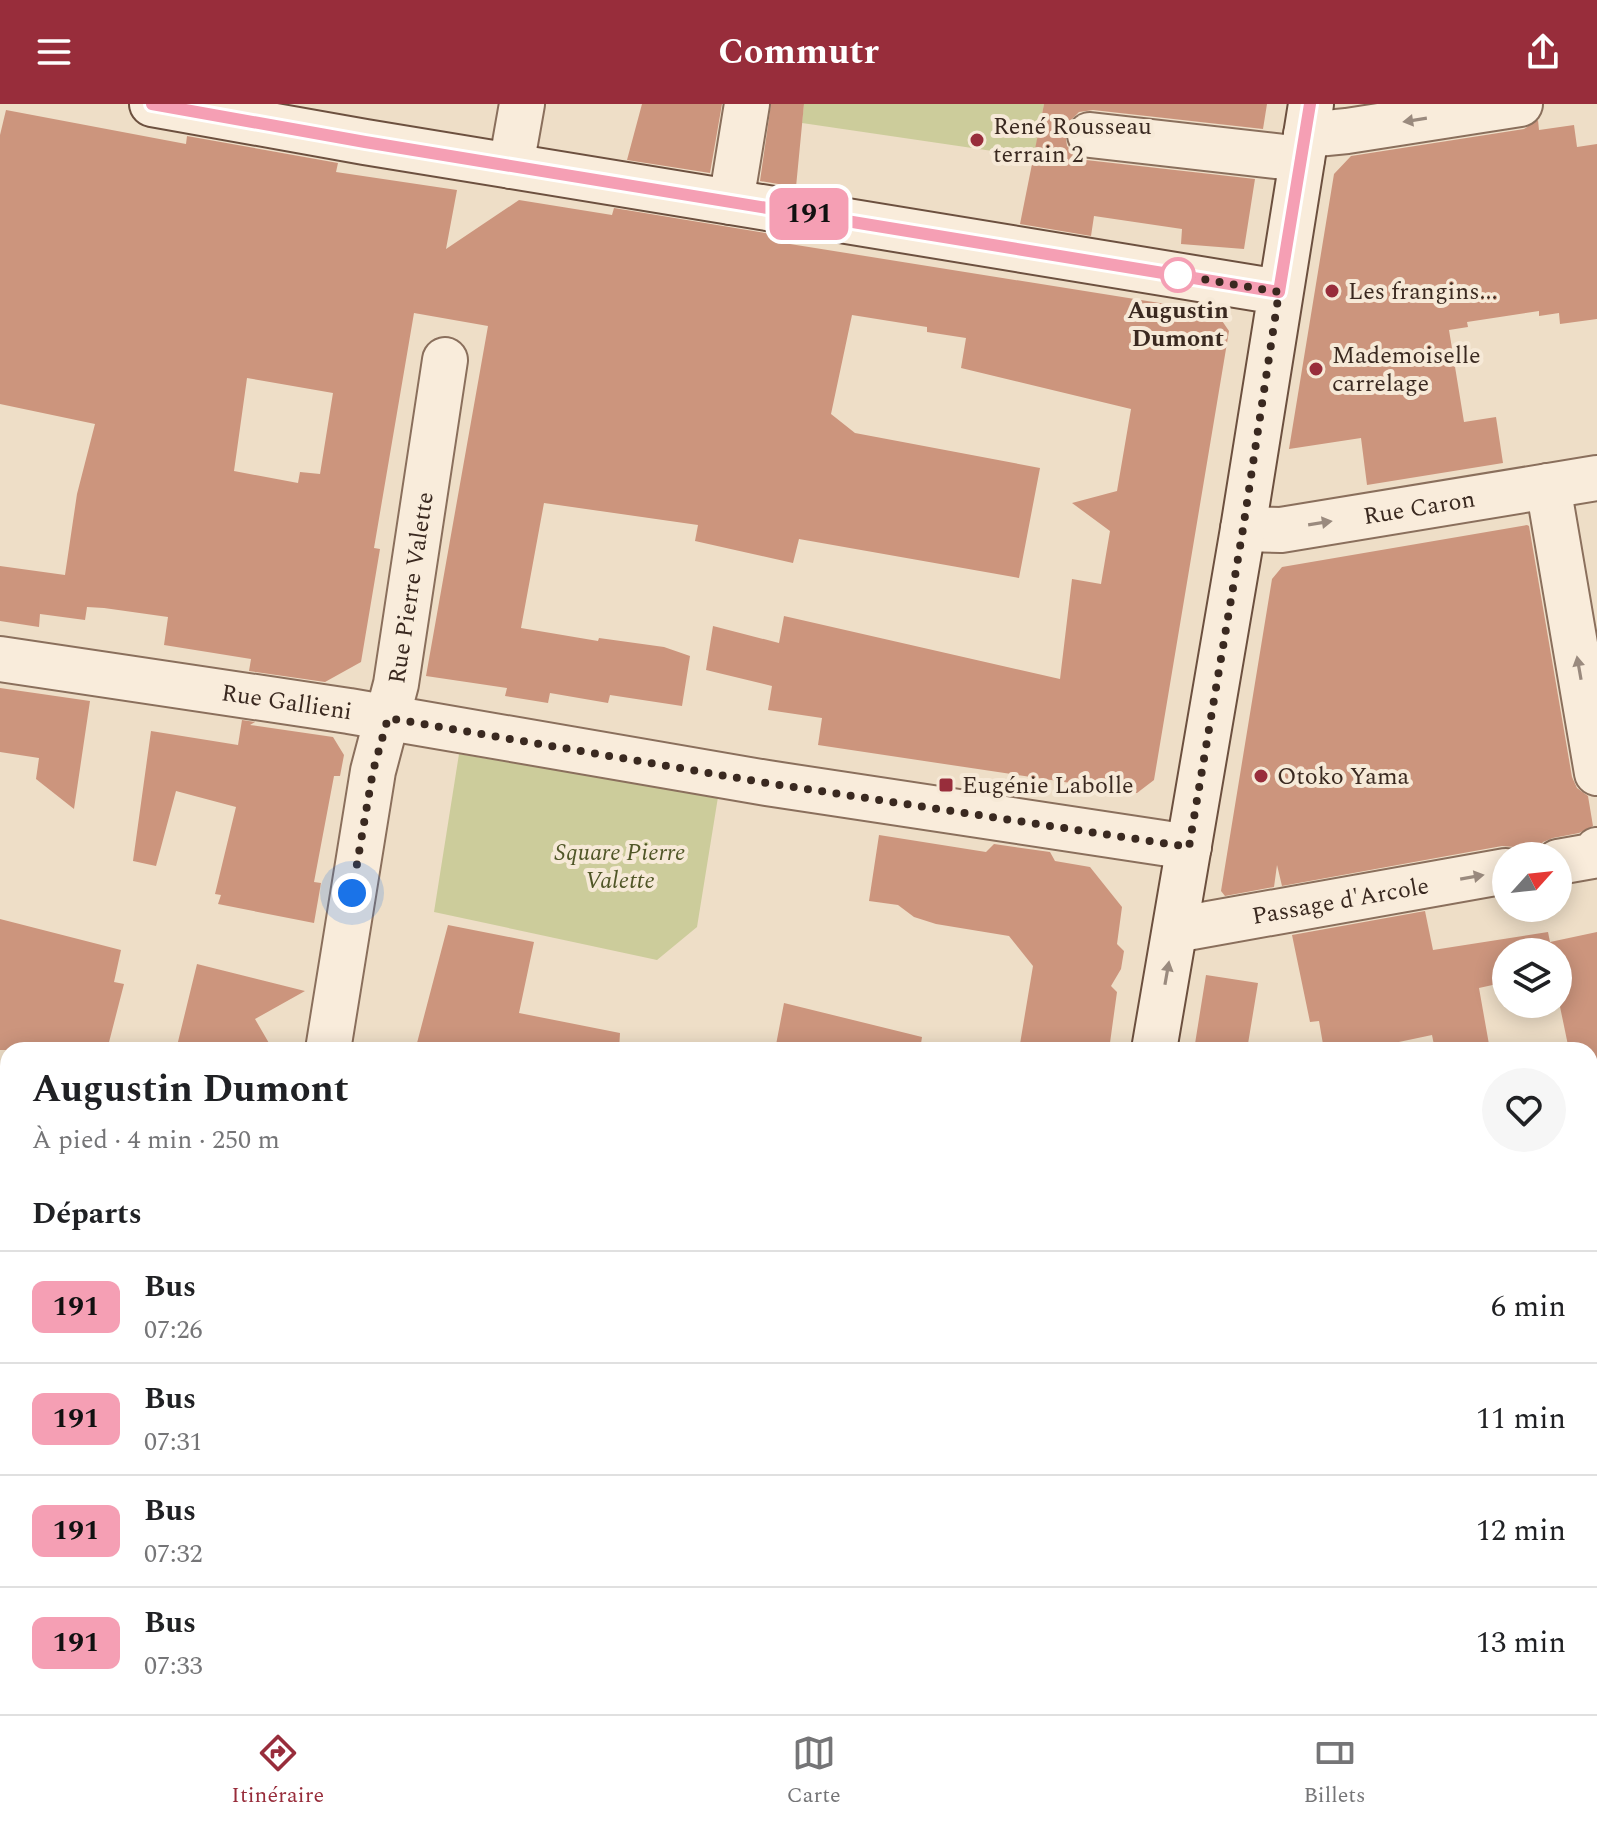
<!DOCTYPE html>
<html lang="fr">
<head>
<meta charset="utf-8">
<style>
  body { margin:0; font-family:Spectral,serif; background:#f6f6f6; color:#202124; height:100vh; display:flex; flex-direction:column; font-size:30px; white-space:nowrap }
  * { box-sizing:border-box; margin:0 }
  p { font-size:26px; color:#757577 }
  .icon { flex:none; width:44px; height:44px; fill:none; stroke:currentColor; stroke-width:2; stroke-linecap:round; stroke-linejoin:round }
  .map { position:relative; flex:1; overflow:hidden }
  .drawer { position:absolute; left:0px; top:938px; width:1598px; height:672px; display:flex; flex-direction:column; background:#fff; border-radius:24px 24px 0 0; box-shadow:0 4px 20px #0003 }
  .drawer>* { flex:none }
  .badge { padding:0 16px; border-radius:12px; font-size:28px; line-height:52px }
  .needle { width:52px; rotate:63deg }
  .fabs { position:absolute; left:1492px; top:738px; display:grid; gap:16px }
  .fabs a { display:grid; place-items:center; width:80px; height:80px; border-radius:50%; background:#fff; box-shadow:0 4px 20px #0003; font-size:40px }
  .you { position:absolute; width:40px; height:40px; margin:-20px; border:6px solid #fff; border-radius:50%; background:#1a73e8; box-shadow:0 0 0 12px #1a73e833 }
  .map>.badge { position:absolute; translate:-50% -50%; box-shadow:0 0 0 4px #fff }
  h2 { padding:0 32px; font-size:30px; line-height:72px }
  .round { display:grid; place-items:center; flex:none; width:84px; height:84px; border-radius:42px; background:#f6f6f6 }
  .overview { display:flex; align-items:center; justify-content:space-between; height:136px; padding:0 32px }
  h1 { font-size:38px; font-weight:700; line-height:60px }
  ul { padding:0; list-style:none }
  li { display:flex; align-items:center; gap:24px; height:112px; padding:0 32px; border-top:2px solid #e0e0e0 }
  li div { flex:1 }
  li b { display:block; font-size:30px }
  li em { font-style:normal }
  li .badge { min-width:88px; font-weight:700; text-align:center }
  header { display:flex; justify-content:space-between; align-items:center; height:104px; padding:0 32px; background:#982d3b; color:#fff; font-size:36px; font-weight:700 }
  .tab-bar { display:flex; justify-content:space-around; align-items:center; height:112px; border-top:2px solid #e0e0e0; background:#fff; font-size:22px; color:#757577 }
  .tab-bar a { display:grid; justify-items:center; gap:4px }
  .tab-bar .on { color:#982d3b }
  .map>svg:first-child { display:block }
</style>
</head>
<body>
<header><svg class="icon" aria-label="menu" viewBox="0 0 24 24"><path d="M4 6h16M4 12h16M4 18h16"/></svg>Commutr<svg class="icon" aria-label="share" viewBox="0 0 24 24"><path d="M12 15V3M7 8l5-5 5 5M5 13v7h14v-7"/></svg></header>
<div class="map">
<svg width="1597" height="1610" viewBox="0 0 1597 1610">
  <rect width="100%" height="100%" fill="#eedec7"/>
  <!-- green -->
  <path fill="#cccc9b" d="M804 0H1044L1034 53 802 19Z
    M459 650 718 693 697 823 657 856 434 808Z"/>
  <!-- building -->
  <path fill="#cc957d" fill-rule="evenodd" d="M642 0H722L710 69 627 56Z
    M771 0H804L796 83 760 77Z
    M1044 0H1267L1263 25 1093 6 1079 8 1070 17 1065 27 1067 42 1076 51 1086 56 1255 75 1244 145 1181 140 1182 125 1094 112 1091 132 1020 120Z
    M6 6 186 40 187 32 338 59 336 68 457 86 446 145 519 96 612 111 614 104 790 133V140L1216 208 1229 227 1154 676 1137 689 818 641 822 614 768 606 772 582 706 566 713 522 779 539 784 512 1060 575 1072 475 1101 480 1110 427 1072 399 1117 387 1131 305 961 264 966 234 927 228V223L852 211 831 310 855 329 1040 364 1019 474 799 435 793 459 695 437 698 421 544 399 521 524 598 537 599 534 664 543 690 552 682 602 610 591 608 599 550 589 548 599 505 592 507 584 426 572 488 222 414 209 374 444 380 445 361 558 325 578 249 567 251 555 164 541 168 513 104 504 87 503 85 516 40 510 39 523 0 517V462L65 471 77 390 95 320 0 300V31ZM247 274 333 289 320 370 300 368 298 379 234 367Z
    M1538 16 1539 26 1574 21 1577 43 1597 40V215L1560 220 1559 209 1539 212V207L1467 218 1468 223 1449 226 1464 318 1496 313 1503 359 1367 381 1361 334 1289 345 1334 70 1351 52 1524 25Z
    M1527 421 1529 422 1572 673 1577 684 1588 692 1593 722 1579 729 1553 734 1543 738 1536 747 1523 749 1514 743 1502 742 1282 782 1277 761 1274 783 1225 792 1221 787 1272 475 1282 463Z
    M0 584 90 597 74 705 36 675 39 654 0 648Z
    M242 616 255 618 250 621 333 633 344 651 340 672H334L314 778 321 779 314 819 218 800 221 791 215 790 236 703 176 687 156 762 133 757 151 627 238 641Z
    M879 731 986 748 994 740 1050 748 1055 757 1090 763 1122 803 1117 840 1124 847 1121 865 1111 882 1117 888 1109 946H1022L1023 941 1020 940 1033 862 1009 832 936 820 914 813 898 801 869 797Z
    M1425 807 1433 846 1548 828 1550 838 1597 828V1001L1590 1002V946H1569L1558 893V848H1506V878L1479 884 1490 946H1435L1432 931 1361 946H1324L1319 917 1310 918 1292 831Z
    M0 815 121 846 114 878 124 880 107 946H0Z
    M448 821 534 838 519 909 620 929 619 946H423L425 941 417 939Z
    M197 860 305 887 255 915 273 946H176Z
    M1206 871 1258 879 1247 946H1194Z
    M784 899 922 933 920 946H775Z"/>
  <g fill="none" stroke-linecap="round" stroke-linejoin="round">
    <!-- lane casing -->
    <g stroke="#8a6f5c" stroke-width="30">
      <path id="lane" d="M0 1052 8 1054
        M940 1610 942 1602"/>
    </g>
    <!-- street casing -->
    <g stroke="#8a6f5c" stroke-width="48">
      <g id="street">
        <path d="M1090 31 1302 55"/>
        <path d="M1306 31 1347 27 1520 0"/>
        <path d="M511 62 522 0"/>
        <path d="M731 98 747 0"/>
        <path d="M1548 382 1597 669"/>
        <path id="s1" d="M1243 425 1281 426 1597 374"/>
        <path id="s2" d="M0 555 349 607 767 679 1189 743"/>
        <path d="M1558 758 1592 752 1597 746"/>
        <path id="s3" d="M1175 826 1506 767"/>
        <path id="s4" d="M328 946 373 667 396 580 445 256"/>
        <path d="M1590 1099 1597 1098"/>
        <path d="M1590 1348 1597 1366"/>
        <path d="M1357 1602 1358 1610"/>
        <path d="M188 1610 190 1602"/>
      </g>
    </g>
    <!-- secondary casing -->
    <g stroke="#6c503f" stroke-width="48">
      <path id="secondary" d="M152 0 365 38 1279 188
        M1154 946 1243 425 1311 0
        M1048 1610 1049 1602"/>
    </g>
    <!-- lane -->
    <use href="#lane" stroke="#f9ecdb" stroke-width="26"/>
    <!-- street -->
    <use href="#street" stroke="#f9ecdb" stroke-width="44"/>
    <!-- secondary -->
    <use href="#secondary" stroke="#f9ecdb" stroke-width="44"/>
  </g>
  <!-- one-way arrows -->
  <defs><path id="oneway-solid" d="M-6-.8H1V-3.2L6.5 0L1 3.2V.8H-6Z" transform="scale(2)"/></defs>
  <g fill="#9a8a7e">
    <use href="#oneway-solid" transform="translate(1415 16) rotate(171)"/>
    <use href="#oneway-solid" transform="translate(1320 419) rotate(-9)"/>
    <use href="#oneway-solid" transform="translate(1579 564) rotate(-100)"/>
    <use href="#oneway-solid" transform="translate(1472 773) rotate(-10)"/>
    <use href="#oneway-solid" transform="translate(1167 869) rotate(-80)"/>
  </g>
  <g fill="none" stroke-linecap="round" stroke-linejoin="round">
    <!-- line casing -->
    <g stroke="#fff" stroke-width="18">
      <path id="line" d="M152 0 365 38 1279 188 1310 0"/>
    </g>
    <!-- line -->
    <use href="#line" stroke="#f59fb4" stroke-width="12"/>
    <!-- walk -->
    <path stroke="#3a2920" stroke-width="8" stroke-dasharray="0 14.4" d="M352 789 373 667 388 614 767 679 1189 743 1243 425 1279 188 1178 171"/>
  </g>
  <!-- markers -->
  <g fill="#982d3b" stroke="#f6e9d7" stroke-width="3">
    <circle cx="977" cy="36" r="8"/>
    <circle cx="1332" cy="187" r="8"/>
    <circle cx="1316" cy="265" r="8"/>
    <circle cx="1261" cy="672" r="8"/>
    <rect x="938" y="673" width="16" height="16" rx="4"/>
  </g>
  <circle fill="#fff" stroke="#f59fb4" stroke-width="4" cx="1178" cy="171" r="16"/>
  <g text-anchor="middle" stroke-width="8" stroke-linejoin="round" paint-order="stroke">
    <!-- poi labels -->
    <g font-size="24" fill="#3a2920" stroke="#f6e9d7" text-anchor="start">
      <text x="993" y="30">René Rousseau<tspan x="993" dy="28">terrain 2</tspan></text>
      <text x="1348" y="195">Les frangins...</text>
      <text x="1332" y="259">Mademoiselle<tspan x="1332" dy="28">carrelage</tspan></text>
      <text x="1277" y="680">Otoko Yama</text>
      <text x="962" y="689">Eugénie Labolle</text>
    </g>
    <!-- stop labels -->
    <g font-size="24" font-weight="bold" fill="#3a2920" stroke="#f6e9d7">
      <text x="1178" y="214">Augustin<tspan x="1178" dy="28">Dumont</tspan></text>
    </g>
    <!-- street labels -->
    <g font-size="24" fill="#3a2920" stroke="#f6e9d7">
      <text dy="8" stroke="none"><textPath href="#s1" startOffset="178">Rue Caron</textPath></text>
      <text dy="8" stroke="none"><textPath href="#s4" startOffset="470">Rue Pierre Valette</textPath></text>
      <text dy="8" stroke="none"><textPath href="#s2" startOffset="290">Rue Gallieni</textPath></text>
      <text dy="8" stroke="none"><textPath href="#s3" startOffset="168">Passage d'Arcole</textPath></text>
    </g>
    <!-- park labels -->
    <g font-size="24" font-style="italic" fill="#505627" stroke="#f6e9d7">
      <text x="620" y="756">Square Pierre<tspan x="620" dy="28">Valette</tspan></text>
    </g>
  </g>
</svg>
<div class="fabs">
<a><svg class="needle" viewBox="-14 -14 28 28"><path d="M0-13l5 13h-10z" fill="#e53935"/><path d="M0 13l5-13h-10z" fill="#757577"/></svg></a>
<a><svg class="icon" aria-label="layers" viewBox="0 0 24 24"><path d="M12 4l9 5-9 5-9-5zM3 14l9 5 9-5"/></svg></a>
</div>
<div class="you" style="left:352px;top:789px"></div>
<b class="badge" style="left:809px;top:110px;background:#f59fb4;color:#111">191</b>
<section class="drawer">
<div class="overview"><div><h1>Augustin Dumont</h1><p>À pied · 4 min · 250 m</p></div><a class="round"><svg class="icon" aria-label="heart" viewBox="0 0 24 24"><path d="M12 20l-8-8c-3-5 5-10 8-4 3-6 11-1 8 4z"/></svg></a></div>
<h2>Départs</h2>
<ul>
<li><span class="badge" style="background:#f59fb4;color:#111">191</span><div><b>Bus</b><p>07:26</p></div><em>6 min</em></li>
<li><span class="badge" style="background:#f59fb4;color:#111">191</span><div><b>Bus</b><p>07:31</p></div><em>11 min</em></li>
<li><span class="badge" style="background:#f59fb4;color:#111">191</span><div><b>Bus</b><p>07:32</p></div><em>12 min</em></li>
<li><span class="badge" style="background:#f59fb4;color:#111">191</span><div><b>Bus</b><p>07:33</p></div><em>13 min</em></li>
</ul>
</section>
</div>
<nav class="tab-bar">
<a class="on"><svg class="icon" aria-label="directions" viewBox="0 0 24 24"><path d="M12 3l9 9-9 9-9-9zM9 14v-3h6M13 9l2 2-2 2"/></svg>Itinéraire</a>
<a><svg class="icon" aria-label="map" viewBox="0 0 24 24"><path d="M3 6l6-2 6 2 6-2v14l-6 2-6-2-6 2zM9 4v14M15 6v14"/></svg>Carte</a>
<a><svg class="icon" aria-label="tickets" viewBox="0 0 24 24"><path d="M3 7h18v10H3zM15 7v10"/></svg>Billets</a>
</nav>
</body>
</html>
